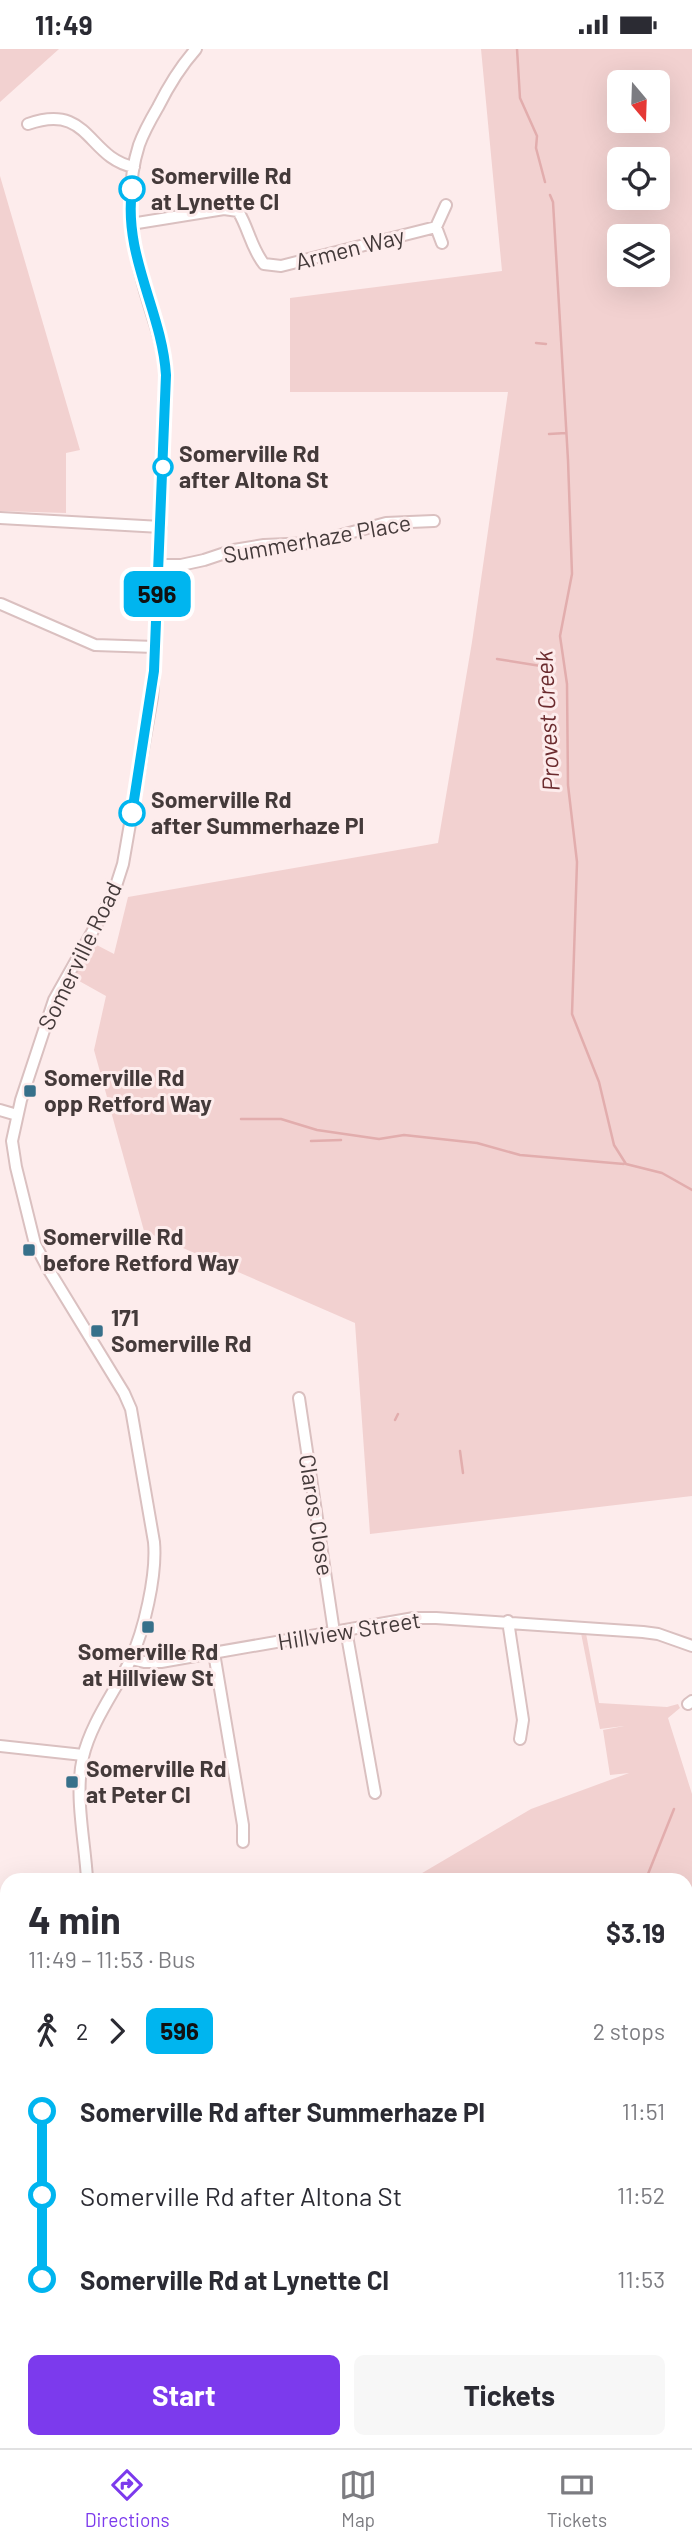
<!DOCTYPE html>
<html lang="en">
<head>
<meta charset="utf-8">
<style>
  body { margin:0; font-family:Barlow,sans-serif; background:#f7f7f7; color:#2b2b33; height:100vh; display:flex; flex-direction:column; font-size:26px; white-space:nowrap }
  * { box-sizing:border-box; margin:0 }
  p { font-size:23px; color:#7c7c81 }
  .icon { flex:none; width:38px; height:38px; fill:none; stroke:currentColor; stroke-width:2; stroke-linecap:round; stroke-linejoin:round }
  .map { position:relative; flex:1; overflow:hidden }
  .details { position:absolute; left:0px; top:1824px; width:693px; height:576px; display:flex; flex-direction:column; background:#fff; border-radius:21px 21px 0 0; box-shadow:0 7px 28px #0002 }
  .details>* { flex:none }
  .badge { padding:0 14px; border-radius:10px; font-size:24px; line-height:46px }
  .needle { width:46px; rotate:161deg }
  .fabs { position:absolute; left:607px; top:21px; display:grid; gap:14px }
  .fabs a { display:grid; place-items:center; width:63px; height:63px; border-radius:10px; background:#fff; box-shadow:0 7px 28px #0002; font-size:35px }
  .map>.badge { position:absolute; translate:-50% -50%; box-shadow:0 0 0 4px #fff }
  .legs { display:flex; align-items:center; gap:10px; height:77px; padding:0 28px; font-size:23px }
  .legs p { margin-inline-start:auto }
  .headline { display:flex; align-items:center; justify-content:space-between; height:119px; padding:0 28px }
  h1 { font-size:38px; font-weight:700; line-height:52px }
  .primary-button { display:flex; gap:14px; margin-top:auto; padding:14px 28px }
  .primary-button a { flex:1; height:80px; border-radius:10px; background:#7c3aed; color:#fff; font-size:28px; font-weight:700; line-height:80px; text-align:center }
  .primary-button a+a { background:#f7f7f7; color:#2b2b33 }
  ul { padding:0 28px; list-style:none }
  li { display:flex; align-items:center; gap:24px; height:84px; font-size:26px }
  li i { display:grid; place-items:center; width:10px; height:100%; margin:0 9px; background:currentColor }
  li i::after { content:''; width:18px; height:18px; margin:-9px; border:5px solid; border-radius:50%; background:#fff }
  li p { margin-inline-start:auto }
  li:first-child i { background:linear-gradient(#0000 50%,currentColor 0) }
  li:last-child i { background:linear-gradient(currentColor 50%,#0000 0) }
  .status { display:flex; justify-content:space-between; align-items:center; height:49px; padding:0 35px; background:#fff; direction:ltr }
  .status svg { height:19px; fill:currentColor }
  .tab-bar { display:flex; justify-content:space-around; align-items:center; height:98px; border-top:2px solid #e1e1e2; background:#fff; font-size:19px; color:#7c7c81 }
  .tab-bar a { display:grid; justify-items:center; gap:4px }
  .tab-bar .on { color:#7c3aed }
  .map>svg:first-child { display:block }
</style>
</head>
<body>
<div class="status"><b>11:49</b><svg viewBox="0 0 49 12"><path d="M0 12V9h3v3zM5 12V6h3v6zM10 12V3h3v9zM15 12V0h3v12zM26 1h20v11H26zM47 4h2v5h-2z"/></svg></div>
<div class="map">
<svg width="692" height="2399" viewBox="0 0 692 2399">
  <rect width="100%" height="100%" fill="#fdecec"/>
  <!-- green -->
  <path fill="#f2d1d0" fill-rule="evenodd" d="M0 0H59L0 53Z
    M481 0H692V1447L370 1485 355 1274 144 1182 94 1001 106 947 72 928 89 892 114 905 128 848 438 794 472 593 508 343H290V249L502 222ZM620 33H658V72H620ZM620 110H658V149H620ZM620 187H658V226H620Z
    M0 127 80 401 66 404V464L0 462Z
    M580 1579H585L599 1654 667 1658 678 1655 680 1659 668 1669 692 1745V2399H534L529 2392H686V1830H412L531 1760 629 1724 610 1726 603 1681 624 1677 600 1680Z
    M0 1943 7 1944V2026H0Z
    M0 2367 7 2369V2392H88L111 2399H0Z"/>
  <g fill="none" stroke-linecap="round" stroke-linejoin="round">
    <!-- stream -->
    <path stroke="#e2adad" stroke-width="2.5" d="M517 0 520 49 537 87 536 99 545 133
      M550 146 553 153 568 411 572 525 560 587 567 635 568 736 577 813 572 965 599 1033 614 1096 626 1115 662 1124 692 1141
      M536 294 546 295
      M549 385 566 384
      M497 610 547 618
      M241 1070H281L317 1081 379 1090 404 1086 477 1094 520 1106 624 1115
      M311 1092 341 1091
      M395 1371 398 1365
      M460 1402 463 1424
      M646 1830 674 1760
      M686 2205 692 2209"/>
    <!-- minor casing -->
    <g stroke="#dac0c0" stroke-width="14">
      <path id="minor" d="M28 75C90 53 87 109 134 118
        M131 175 224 160 238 162C249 180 251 199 264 215L281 217 436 178 446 156
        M436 178 442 194
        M0 469 161 478
        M158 516H181L204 511 234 501 264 496 312 494 386 474 434 472
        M1 555 95 596 155 598
        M0 1061 17 1066
        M299 1349 334 1583
        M508 1572 523 1671 520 1690
        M346 1581 375 1744
        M214 1604 243 1776V1793
        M131 1610 144 1613H161L414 1569H436L643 1583 658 1585 692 1597
        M688 1655 692 1652
        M0 1697 83 1706
        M87 1830C85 1792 74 1746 83 1708 91 1674 114 1644 130 1612 144 1582 157 1526 154 1493L131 1360 124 1344 47 1218 35 1195 16 1118 12 1092 21 1051 54 951 113 846 123 815 152 648 154 622 166 326C164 295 152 268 144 238 131 192 124 143 139 96 144 82 151 70 158 58 169 36 180 18 196 0
        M0 1930 7 1932
        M0 2282 7 2284
        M364 2392 369 2399"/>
    </g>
    <!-- minor -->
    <use href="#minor" stroke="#fff" stroke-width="10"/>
  </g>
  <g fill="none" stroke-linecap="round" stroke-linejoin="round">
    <!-- line-1 casing -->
    <g stroke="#fff" stroke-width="16">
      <path id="line-1" d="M132 764 154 622 166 326C162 262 123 207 132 140"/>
    </g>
    <!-- line-1 -->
    <use href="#line-1" stroke="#00b5ef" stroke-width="10"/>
  </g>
  <!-- markers -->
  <g fill="#fff" stroke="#00b5ef" stroke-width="3.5">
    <circle cx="132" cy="140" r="12"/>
    <circle cx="163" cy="418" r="9"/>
    <circle cx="132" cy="764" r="12"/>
  </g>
  <g fill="#37708a" stroke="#fdecec" stroke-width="2.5">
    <rect x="23" y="1035" width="14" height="14" rx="3.5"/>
    <rect x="22" y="1194" width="14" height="14" rx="3.5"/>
    <rect x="90" y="1275" width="14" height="14" rx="3.5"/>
    <rect x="141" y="1571" width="14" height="14" rx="3.5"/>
    <rect x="65" y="1726" width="14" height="14" rx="3.5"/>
  </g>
  <g text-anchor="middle" stroke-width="6" stroke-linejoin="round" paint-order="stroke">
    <!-- stop labels -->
    <g font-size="23" font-weight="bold" fill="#443a3a" stroke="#fdecec" text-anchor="start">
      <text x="151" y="135">Somerville Rd<tspan x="151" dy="26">at Lynette Cl</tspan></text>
      <text x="179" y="413">Somerville Rd<tspan x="179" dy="26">after Altona St</tspan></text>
      <text x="151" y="759">Somerville Rd<tspan x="151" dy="26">after Summerhaze Pl</tspan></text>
    </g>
    <!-- street labels -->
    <g font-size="23" fill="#443a3a" stroke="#fdecec">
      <text transform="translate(350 200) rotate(-14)" y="8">Armen Way</text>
      <text transform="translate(317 490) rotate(-10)" y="8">Summerhaze Place</text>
      <text transform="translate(80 907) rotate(-64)" y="8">Somerville Road</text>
      <text transform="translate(316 1466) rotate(81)" y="8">Claros Close</text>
      <text transform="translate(349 1582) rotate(-9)" y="8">Hillview Street</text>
    </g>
    <!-- poi labels -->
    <g font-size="23" font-weight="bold" fill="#443a3a" stroke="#fdecec" text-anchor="start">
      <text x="44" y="1037">Somerville Rd<tspan x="44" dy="26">opp Retford Way</tspan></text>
      <text x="43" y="1196">Somerville Rd<tspan x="43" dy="26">before Retford Way</tspan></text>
      <text x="111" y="1277">171<tspan x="111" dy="26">Somerville Rd</tspan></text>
      <text x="148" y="1611" text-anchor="middle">Somerville Rd<tspan x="148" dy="26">at Hillview St</tspan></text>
      <text x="86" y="1728">Somerville Rd<tspan x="86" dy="26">at Peter Cl</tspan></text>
    </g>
    <!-- water labels -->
    <g font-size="24" font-style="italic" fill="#6b2b2e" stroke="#fdecec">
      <text transform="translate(548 672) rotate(-93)" y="8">Provest Creek</text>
    </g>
  </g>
</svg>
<div class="fabs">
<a><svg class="needle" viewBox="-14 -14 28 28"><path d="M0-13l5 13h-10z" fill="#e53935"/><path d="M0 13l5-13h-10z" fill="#7c7c81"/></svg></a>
<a><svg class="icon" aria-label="locate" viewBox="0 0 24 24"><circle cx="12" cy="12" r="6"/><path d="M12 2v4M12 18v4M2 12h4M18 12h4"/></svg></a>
<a><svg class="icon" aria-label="layers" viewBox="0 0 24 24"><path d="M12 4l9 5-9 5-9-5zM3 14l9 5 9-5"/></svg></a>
</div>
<b class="badge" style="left:157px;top:545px;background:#00b5ef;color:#111">596</b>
<section class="details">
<div class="headline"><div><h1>4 min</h1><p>11:49 – 11:53 · Bus</p></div><b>$3.19</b></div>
<div class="legs"><svg class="icon" aria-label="walk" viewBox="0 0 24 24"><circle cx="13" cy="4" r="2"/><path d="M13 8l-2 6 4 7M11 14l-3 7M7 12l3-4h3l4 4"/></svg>2<svg class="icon" aria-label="forward" viewBox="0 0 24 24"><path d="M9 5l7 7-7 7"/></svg><b class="badge" style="background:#00b5ef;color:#111">596</b><p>2 stops</p></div>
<ul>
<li><i style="color:#00b5ef"></i><b>Somerville Rd after Summerhaze Pl</b><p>11:51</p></li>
<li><i style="color:#00b5ef"></i><span>Somerville Rd after Altona St</span><p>11:52</p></li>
<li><i style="color:#00b5ef"></i><b>Somerville Rd at Lynette Cl</b><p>11:53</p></li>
</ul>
<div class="primary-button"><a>Start</a><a>Tickets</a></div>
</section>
</div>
<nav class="tab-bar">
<a class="on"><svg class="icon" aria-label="directions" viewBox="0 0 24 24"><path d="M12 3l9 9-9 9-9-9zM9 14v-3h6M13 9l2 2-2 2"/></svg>Directions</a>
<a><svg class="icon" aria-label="map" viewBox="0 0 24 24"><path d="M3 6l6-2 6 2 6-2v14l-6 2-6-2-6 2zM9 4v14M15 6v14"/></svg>Map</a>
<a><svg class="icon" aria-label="tickets" viewBox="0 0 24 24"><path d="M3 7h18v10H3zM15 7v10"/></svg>Tickets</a>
</nav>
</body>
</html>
